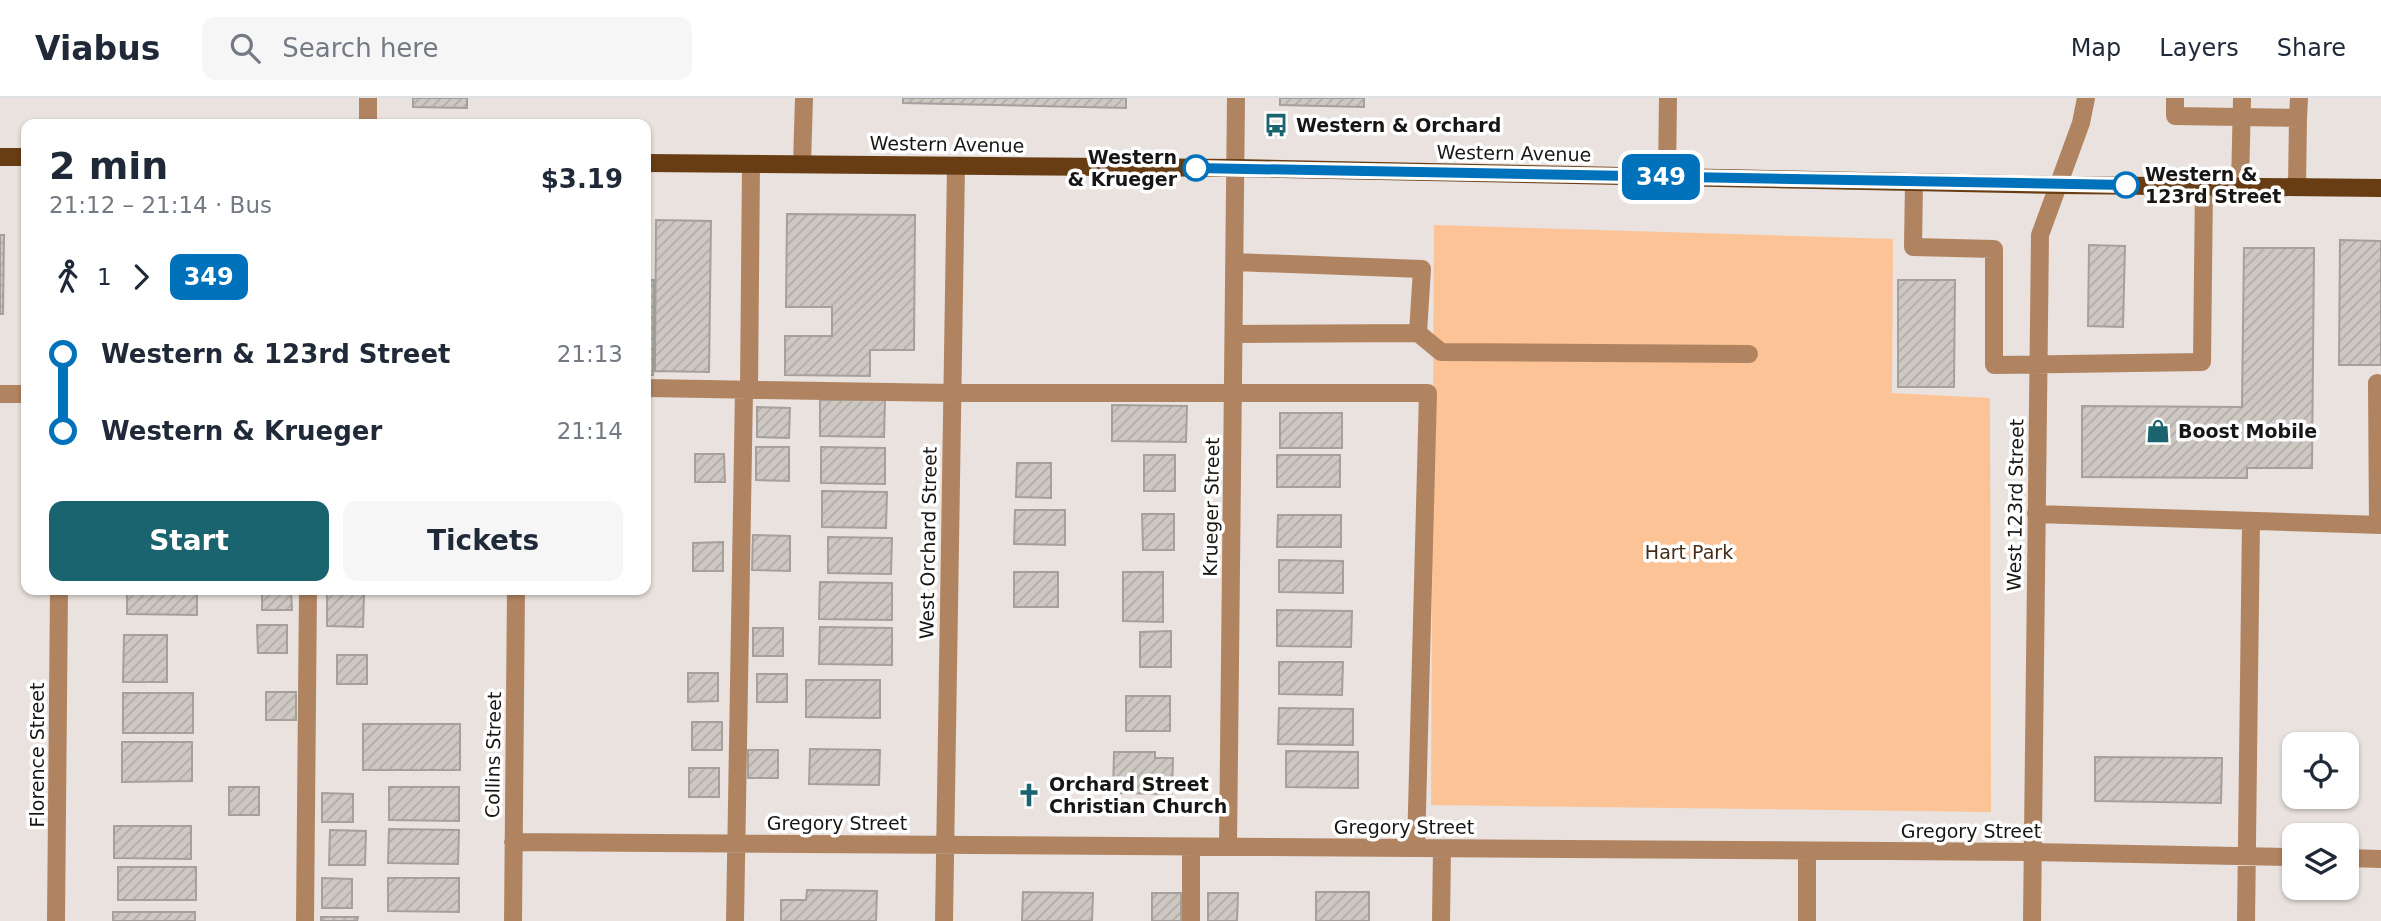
<!DOCTYPE html>
<html lang="en">
<head>
<meta charset="utf-8">
<style>
  body { margin:0; font-family:"DejaVu Sans",sans-serif; background:#f6f6f7; color:#1f2937; height:100vh; display:flex; flex-direction:column; font-size:26px; white-space:nowrap }
  * { box-sizing:border-box; margin:0 }
  p { font-size:23px; color:#747a83 }
  .icon { flex:none; width:38px; height:38px; fill:none; stroke:currentColor; stroke-width:2; stroke-linecap:round; stroke-linejoin:round }
  .map { position:relative; flex:1; overflow:hidden }
  .sheet { position:absolute; left:21px; top:21px; width:630px; height:476px; display:flex; flex-direction:column; background:#fff; border-radius:14px; box-shadow:0 2px 5px #0004 }
  .sheet>* { flex:none }
  .badge { padding:0 14px; border-radius:10px; font-size:24px; line-height:46px }
  .controls { position:absolute; left:2282px; top:634px; display:grid; gap:14px }
  .controls a { display:grid; place-items:center; width:77px; height:77px; border-radius:14px; background:#fff; box-shadow:0 2px 5px #0004; font-size:35px }
  .map>.badge { position:absolute; translate:-50% -50%; box-shadow:0 0 0 4px #fff }
  .legs { display:flex; align-items:center; gap:10px; height:77px; padding:0 28px; font-size:23px }
  .legs p { margin-inline-start:auto }
  .headline { display:flex; align-items:center; justify-content:space-between; height:119px; padding:0 28px }
  h1 { font-size:38px; font-weight:700; line-height:52px }
  .button { display:flex; gap:14px; margin-top:auto; padding:14px 28px }
  .button a { flex:1; height:80px; border-radius:14px; background:#19646f; color:#fff; font-size:28px; font-weight:700; line-height:80px; text-align:center }
  .button a+a { background:#f6f6f7; color:#1f2937 }
  ul { padding:0 28px; list-style:none }
  li { display:flex; align-items:center; gap:24px; height:77px; font-size:26px }
  li i { display:grid; place-items:center; width:10px; height:100%; margin:0 9px; background:currentColor }
  li i::after { content:''; width:18px; height:18px; margin:-9px; border:5px solid; border-radius:50%; background:#fff }
  li p { margin-inline-start:auto }
  li:first-child i { background:linear-gradient(#0000 50%,currentColor 0) }
  li:last-child i { background:linear-gradient(currentColor 50%,#0000 0) }
  header { display:flex; align-items:center; gap:42px; box-sizing:border-box; height:98px; padding:0 35px; background:#fff; border-bottom:2px solid #e0e1e3 }
  header strong { font-size:33px }
  nav { display:flex; gap:38px; margin-inline-start:auto; font-size:24px }
  .search { width:490px; height:63px; background:#f6f6f7; display:flex; align-items:center; gap:18px; box-sizing:border-box; padding:0 24px; border-radius:14px; color:#747a83; font-size:26px }
  .map>svg:first-child { display:block }
</style>
</head>
<body>
<header>
<strong>Viabus</strong>
<div class="search"><svg class="icon" aria-label="search" viewBox="0 0 24 24"><circle cx="10" cy="10" r="6"/><path d="M15 15l6 6"/></svg>Search here</div>
<nav><a>Map</a><a>Layers</a><a>Share</a></nav>
</header>
<div class="map">
<svg width="2381" height="823" viewBox="0 0 2381 823">
  <defs>
    <pattern id="building-hatch" width="6" height="6" patternUnits="userSpaceOnUse" patternTransform="scale(1.75)"><rect width="6" height="6" fill="#cec8c3"/><path d="M-1 1l2-2M0 6l6-6M5 7l2-2" fill="none" stroke="#b0aba7"/></pattern>
  </defs>
  <rect width="100%" height="100%" fill="#e9e2de"/>
  <!-- green -->
  <path fill="#fcc496" d="M1434 127 1893 141 1892 295 1990 300 1991 714 1431 707Z"/>
  <!-- building -->
  <path fill="url(#building-hatch)" stroke="#a5a09b" stroke-width="2" d="M413 0H467V10L413 9Z
    M903 0H1126V10L903 5Z
    M1280 0H1364V9L1280 7Z
    M787 116 915 117 914 252H870V278L785 277V238H832V209H786Z
    M656 122 711 123 709 274 655 273Z
    M0 137H4L3 216H0Z
    M2340 142 2381 143V267H2339Z
    M2089 147 2125 148 2123 229 2088 228Z
    M2244 150H2314L2312 370H2247V380L2082 379V308L2242 309Z
    M646 182H654L653 277H646Z
    M1898 182H1955L1954 289H1898Z
    M820 302H885L884 339 820 338Z
    M1112 307 1187 308 1186 344 1112 343Z
    M757 309 790 310 789 340 757 339Z
    M1280 315H1342V350H1280Z
    M756 349H789V383L756 382Z
    M821 349 885 350V386L821 385Z
    M695 356H724L725 384H695Z
    M1144 357H1175V393H1144Z
    M1277 357H1340V389H1277Z
    M1017 365H1051V400L1016 399Z
    M822 393 887 394 886 430 822 429Z
    M1015 412H1065V447L1014 446Z
    M1142 416H1174V452H1143Z
    M1278 417H1341V449H1277Z
    M753 437 790 438V473L752 472Z
    M828 439 892 440 891 476 828 475Z
    M723 444V473H693V445Z
    M1279 462 1343 463V495L1279 494Z
    M1014 474H1058V509H1014Z
    M1123 474H1163V524L1123 523Z
    M820 484 892 485V522L819 521Z
    M127 492H197V517L127 516Z
    M262 492H291L292 512H262Z
    M327 494 364 495 363 529 327 528Z
    M1277 512 1352 513 1351 549 1277 548Z
    M257 527H287V555H258Z
    M820 529 892 530V567L819 566Z
    M753 530H783V558H753Z
    M1171 533V569H1140V534Z
    M124 537H167V584H123Z
    M337 557H367V586H337Z
    M1279 564H1343L1342 597 1279 596Z
    M688 575H718V603L688 604Z
    M757 576H787V604H757Z
    M806 582H880V620L806 619Z
    M266 594H296V622H266Z
    M123 595H193V635H123Z
    M1126 598H1170V633H1126Z
    M1279 610 1353 611V647L1278 646Z
    M692 624H722V652H692Z
    M363 626H460V672H363Z
    M122 644H192V683L122 684Z
    M810 651 880 652 879 687 809 686Z
    M748 652H778V680H748Z
    M1286 653 1358 654V690L1286 689Z
    M1114 654H1155V660H1173L1172 696 1113 695Z
    M2095 659 2222 660 2221 705 2095 703Z
    M689 670H719V699H689Z
    M229 689H259V717H229Z
    M389 689H459V723L389 722Z
    M322 695 353 696V724H322Z
    M114 728H191V761L114 760Z
    M389 731 459 732 458 766 388 765Z
    M330 732 366 733 365 767H329Z
    M118 769H196V802H118Z
    M322 780 352 781V810H322Z
    M388 780H459V814L388 813Z
    M807 792 877 793 876 823H781V802H806Z
    M1023 794 1093 795 1092 823H1022Z
    M1316 794H1369V823H1316Z
    M1152 795H1181V823H1152Z
    M1208 795H1238L1237 823H1208Z
    M113 814H195V823H113Z
    M321 819H358L357 823H321Z"/>
  <g fill="none" stroke-linecap="round" stroke-linejoin="round">
    <!-- minor -->
    <path stroke="#b08461" stroke-width="18" d="M2175 0V18L2298 20 2297 89
      M2298 20 2299 0
      M368 26V0
      M802 66 804 0
      M1667 79 1668 0
      M1914 84 1913 149 1994 151V267L2202 264 2204 88
      M2240 88 2242 0
      M1418 235 1441 254 1749 256
      M1234 236 1418 235 1422 171 1235 164
      M2377 285 2378 427
      M646 290 952 295H1428L1416 750
      M749 292 751 66
      M0 296H26
      M2036 416 2381 427
      M513 744 2032 754 2294 759
      M1228 749 1236 0
      M2347 760 2381 761
      M56 823 59 492
      M305 823 308 492
      M513 823 516 492
      M735 823 744 292
      M944 823 956 68
      M1191 823V749
      M1441 823 1442 751
      M1807 823V753
      M2032 823 2040 137 2081 25 2086 0
      M2246 823 2251 423"/>
    <!-- major -->
    <path stroke="#693d13" stroke-width="18" d="M0 59H26
      M646 65 1236 70 2059 87 2381 90"/>
  </g>
  <g fill="none" stroke-linecap="round" stroke-linejoin="round">
    <!-- line-1 casing -->
    <g stroke="#fff" stroke-width="16">
      <path id="line-1" d="M1196 70 2126 87"/>
    </g>
    <!-- line-1 -->
    <use href="#line-1" stroke="#0072bc" stroke-width="10"/>
  </g>
  <!-- icons -->
  <defs>
    <g id="bus-bare" transform="scale(1.89)"><path d="M-5-6H5V4H4V6H2V4H-2V6H-4V4H-5ZM-3.5-4V0h7V-4ZM-3.5 1.2v1.5H-2V1.2ZM2 1.2v1.5H3.5V1.2Z" fill="#19646f" stroke="#fff" stroke-width="2.5" paint-order="stroke"/></g>
    <g id="shop-bare" transform="scale(1.89)"><path d="M-5-2.5h2.3a2.7 3.5 0 0 1 5.4 0H5L5.5 6h-11ZM-1.5-2.5h3a1.5 2.3 0 0 0-3 0Z" fill="#19646f" stroke="#fff" stroke-width="2.5" paint-order="stroke"/></g>
    <g id="church-bare" transform="scale(1.89)"><path d="M-1.2-6h2.4v3.5h3.3v2.4h-3.3V6h-2.4V-.1h-3.3v-2.4h3.3Z" fill="#19646f" stroke="#fff" stroke-width="2.5" paint-order="stroke"/></g>
  </defs>
  <g fill-rule="evenodd">
    <use href="#bus-bare" x="1276" y="27"/>
    <use href="#shop-bare" x="2158" y="333"/>
    <use href="#church-bare" x="1029" y="697"/>
  </g>
  <!-- markers -->
  <g fill="#fff" stroke="#0072bc" stroke-width="3.5">
    <circle cx="1196" cy="70" r="12"/>
    <circle cx="2126" cy="87" r="12"/>
  </g>
  <g text-anchor="middle" stroke-width="7" stroke-linejoin="round" paint-order="stroke">
    <!-- poi labels -->
    <g font-size="19" font-weight="bold" fill="#181614" stroke="#fff" text-anchor="start">
      <text x="1296" y="34">Western &amp; Orchard</text>
      <text x="2178" y="340">Boost Mobile</text>
      <text x="1049" y="693">Orchard Street<tspan x="1049" dy="22">Christian Church</tspan></text>
    </g>
    <!-- street labels -->
    <g font-size="19" fill="#181614" stroke="#fff">
      <text transform="translate(947 46) rotate(1)" y="7">Western Avenue</text>
      <text transform="translate(1514 55) rotate(1)" y="7">Western Avenue</text>
      <text transform="translate(2015 407) rotate(-89)" y="7">West 123rd Street</text>
      <text transform="translate(1211 409) rotate(-89)" y="7">Krueger Street</text>
      <text transform="translate(928 445) rotate(-89)" y="7">West Orchard Street</text>
      <text transform="translate(37 657) rotate(-90)" y="7">Florence Street</text>
      <text transform="translate(493 657) rotate(-89)" y="7">Collins Street</text>
      <text x="837" y="732">Gregory Street</text>
      <text x="1404" y="736">Gregory Street</text>
      <text x="1971" y="740">Gregory Street</text>
    </g>
    <!-- stop labels -->
    <g font-size="19" font-weight="bold" fill="#181614" stroke="#fff" text-anchor="end">
      <text x="1177" y="66">Western<tspan x="1177" dy="22">&amp; Krueger</tspan></text>
      <text x="2145" y="83" text-anchor="start">Western &amp;<tspan x="2145" dy="22">123rd Street</tspan></text>
    </g>
    <!-- park labels -->
    <g font-size="19" fill="#462c15" stroke="#fff">
      <text x="1689" y="461">Hart Park</text>
    </g>
  </g>
</svg>
<div class="controls">
<a><svg class="icon" aria-label="locate" viewBox="0 0 24 24"><circle cx="12" cy="12" r="6"/><path d="M12 2v4M12 18v4M2 12h4M18 12h4"/></svg></a>
<a><svg class="icon" aria-label="layers" viewBox="0 0 24 24"><path d="M12 4l9 5-9 5-9-5zM3 14l9 5 9-5"/></svg></a>
</div>
<b class="badge" style="left:1661px;top:79px;background:#0072bc;color:#fff">349</b>
<section class="sheet">
<div class="headline"><div><h1>2 min</h1><p>21:12 – 21:14 · Bus</p></div><b>$3.19</b></div>
<div class="legs"><svg class="icon" aria-label="walk" viewBox="0 0 24 24"><circle cx="13" cy="4" r="2"/><path d="M13 8l-2 6 4 7M11 14l-3 7M7 12l3-4h3l4 4"/></svg>1<svg class="icon" aria-label="forward" viewBox="0 0 24 24"><path d="M9 5l7 7-7 7"/></svg><b class="badge" style="background:#0072bc;color:#fff">349</b></div>
<ul>
<li><i style="color:#0072bc"></i><b>Western &amp; 123rd Street</b><p>21:13</p></li>
<li><i style="color:#0072bc"></i><b>Western &amp; Krueger</b><p>21:14</p></li>
</ul>
<div class="button"><a>Start</a><a>Tickets</a></div>
</section>
</div>
</body>
</html>
